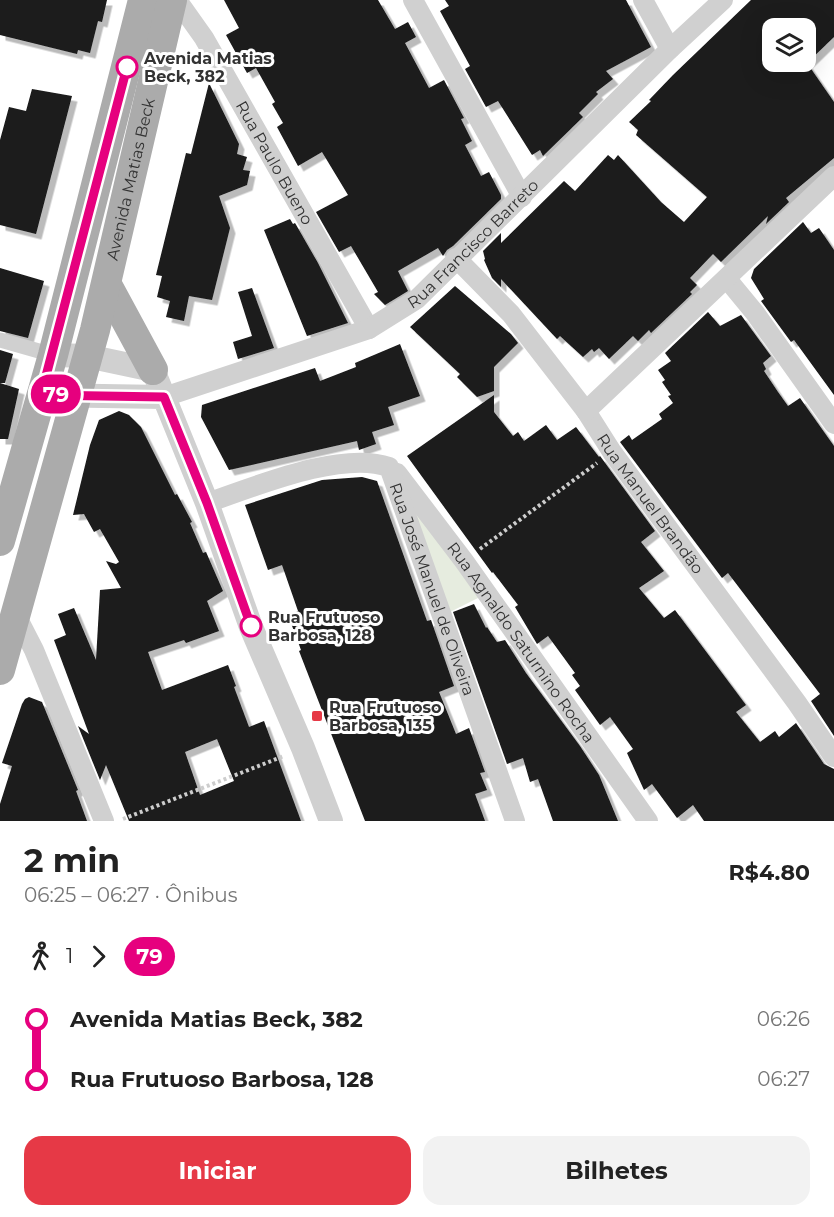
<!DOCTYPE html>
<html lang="pt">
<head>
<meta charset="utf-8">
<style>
  body { margin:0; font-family:Montserrat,sans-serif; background:#f2f2f2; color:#222; height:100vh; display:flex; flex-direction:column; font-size:22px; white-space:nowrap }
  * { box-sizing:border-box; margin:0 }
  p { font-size:20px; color:#767676 }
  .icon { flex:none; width:33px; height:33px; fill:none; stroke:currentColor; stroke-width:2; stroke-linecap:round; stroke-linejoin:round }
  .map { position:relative; height:821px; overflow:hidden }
  .sheet { display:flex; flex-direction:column; background:#fff; flex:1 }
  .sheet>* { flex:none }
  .badge { padding:0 12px; border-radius:20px; font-size:21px; line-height:39px }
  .fabs { position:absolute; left:762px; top:18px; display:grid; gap:12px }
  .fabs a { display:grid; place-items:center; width:54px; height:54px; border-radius:12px; background:#fff; box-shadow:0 6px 24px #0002; font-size:30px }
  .map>.badge { position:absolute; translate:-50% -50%; box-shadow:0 0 0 3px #fff }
  .legs { display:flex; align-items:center; gap:9px; height:66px; padding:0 24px; font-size:20px }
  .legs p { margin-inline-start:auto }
  .head { display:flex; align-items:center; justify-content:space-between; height:102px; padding:0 24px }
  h1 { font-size:33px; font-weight:700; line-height:45px }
  .button { display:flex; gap:12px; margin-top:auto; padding:12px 24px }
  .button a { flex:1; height:69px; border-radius:18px; background:#e63946; color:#fff; font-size:24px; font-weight:700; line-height:69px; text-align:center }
  .button a+a { background:#f2f2f2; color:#222 }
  ul { padding:0 24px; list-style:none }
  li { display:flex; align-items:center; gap:21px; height:60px; font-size:22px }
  li i { display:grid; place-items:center; width:9px; height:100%; margin:0 8px; background:currentColor }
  li i::after { content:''; width:15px; height:15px; margin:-8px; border:4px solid; border-radius:50%; background:#fff }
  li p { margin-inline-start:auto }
  li:first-child i { background:linear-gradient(#0000 50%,currentColor 0) }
  li:last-child i { background:linear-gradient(currentColor 50%,#0000 0) }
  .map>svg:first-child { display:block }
</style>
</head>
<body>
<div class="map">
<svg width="834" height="821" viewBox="0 0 834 821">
  <defs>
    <filter id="shadow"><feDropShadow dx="5.5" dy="5.5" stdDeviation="0" flood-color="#0004"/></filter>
  </defs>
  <rect width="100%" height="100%" fill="#fff"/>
  <!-- green -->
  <path fill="#e6ecdf" d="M410 502 480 597 450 612Z"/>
  <!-- building -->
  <path fill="#1a1a1a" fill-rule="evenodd" filter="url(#shadow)" d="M0 0H107L102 22 98 21 90 53 78 50 77 54 0 35Z
    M224 0H378L395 29 408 22 416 37 405 43 429 88 444 80 464 118 461 119 472 141 465 145 481 176 489 172 501 195V199L453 246 447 250 443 256 438 248 398 271 408 291 385 305 374 294 378 292 351 246 339 252 316 212 348 195 322 152 298 166 277 127 283 123 272 104 275 102 256 68 247 73 226 35 239 28Z
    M445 0H626L651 47 606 71 613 79 596 92 598 94 579 113 583 117 543 156 540 150 532 155 498 101 486 107 465 69 470 66 440 11 449 6Z
    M751 0H834V37L807 63 834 102V158L786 198 789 202 766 224 768 216 721 262 713 254 690 278 697 285 690 292 692 294 651 333 649 330 638 341 633 336 609 359 599 348 594 352 592 349 583 357 560 336 557 339 501 279V287L492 278 484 260 485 259 483 251 501 233V243L564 181 575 191 608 155 614 160 618 155 661 202 684 222 707 197 636 135 638 130 629 122 651 101 649 100 673 75ZM772 28H806V62H772Z
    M209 83 239 144 237 154 247 157 243 170 250 171 247 185 219 196 230 228 212 300 189 296 184 321 166 317 170 301 157 297 162 276 156 275 186 153 191 154Z
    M32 89 72 96 36 234 0 225V140L9 107 26 111Z
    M290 219 293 224 295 223 318 263 348 323 307 336 264 230Z
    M803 222 811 233 819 228 834 250V395L794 340 791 342 761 301 764 299 751 278 754 269Z
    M0 268 44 281 28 338 0 331Z
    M455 286 511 334 518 343 494 367V391L477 397 457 377 460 374 410 327Z
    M252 288 274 348 238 359 233 342 252 336 238 292Z
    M708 312 720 326 741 315 771 356 763 363 766 369 764 371 778 392 788 406 800 398 834 446V736L811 701 820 694 728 573 722 578 620 442 629 435 632 440 662 419 659 414 673 403 668 396 671 395 662 382 665 380 658 370 671 361 665 353Z
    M400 344 420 396 388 407 394 425 372 432 376 444 359 450 357 441 229 470 201 417 202 405 315 368 320 381 356 367 355 363Z
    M0 350 13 354 5 383H0Z
    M0 383 19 389 8 439H0Z
    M494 395V412L513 436 518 432 524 441 546 425 557 440 576 427 599 457 600 456 655 531 641 542 664 571 639 588 664 618 675 610 746 705 736 712 760 742 775 731 779 737 796 723 824 764 834 769V821H704L693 805 677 818 652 784 644 790 627 753 633 749 610 717 600 725 575 690 580 686 572 675 575 673 548 636 537 644 515 607 518 605 493 572 492 573 407 456Z
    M119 411 129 415 141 427 175 495 177 494 192 522 190 523 203 553 206 552 223 591 207 601 219 631 186 643 184 640 148 652 162 690 228 665 236 686 234 687 249 727 264 721 301 821H129L106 765 100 780 78 726 89 734 54 640 66 635 58 614 74 608 96 660 100 590 121 588 106 561 116 564 119 562 100 529 94 532 84 514 73 515 90 445 99 420ZM217 739 234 781 200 795 185 752Z
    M362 477 377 481 427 621 431 620 454 686 439 692 456 734 469 728 485 772 480 773 487 790 475 794 485 821H365L299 651 301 650 288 615 298 611 282 565 268 570 245 505 322 480Z
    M474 604 486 628 487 627 497 642 505 640 526 673 580 746 599 775 618 821H553L538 779 530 782 523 758 507 764 453 612Z
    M29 697 42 702 78 790 76 791 87 821H0V804L12 766 2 763 22 704 25 699Z"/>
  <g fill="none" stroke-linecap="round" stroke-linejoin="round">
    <!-- path -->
    <path stroke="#cdcdcd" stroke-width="4" stroke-dasharray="3 3" stroke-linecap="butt" d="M480 549 597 463
      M123 819 284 756"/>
    <!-- pedestrian -->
    <path stroke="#d0d0d0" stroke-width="15" d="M0 340 53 355"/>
    <!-- minor -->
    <g stroke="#d0d0d0" stroke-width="20">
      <path id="s1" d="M177 0 204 38 369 329"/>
      <path d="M413 0 522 197"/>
      <path d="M643 0 670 49"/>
      <path id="s2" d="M456 258 511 314 586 411 612 452 797 703 834 757"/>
      <path d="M727 279 755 313 834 424"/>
      <path id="s3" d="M164 397 369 329 417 299 670 49 723 0"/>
      <path d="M586 411 834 176"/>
      <path id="s4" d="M397 473 464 561 648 821"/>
      <path id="s5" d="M207 503C254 487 341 450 389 467L515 821"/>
      <path d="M16 615 34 650 104 821"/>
    </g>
    <!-- tertiary -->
    <path stroke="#d0d0d0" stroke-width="24" d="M53 355 87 356 153 370 207 503 251 627 303 748 331 821
      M41 395 164 397"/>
    <!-- primary -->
    <g stroke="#ababab" stroke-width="30">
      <path d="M107 285 153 370"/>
      <path d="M0 541 53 355 143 0"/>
      <path id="s6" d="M0 670 95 330 172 0"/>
    </g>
  </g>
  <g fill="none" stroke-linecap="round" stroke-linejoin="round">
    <!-- line-1 casing -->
    <g stroke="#fff" stroke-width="14">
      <path id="line-1" d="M127 67 41 395 164 397 207 503 251 626"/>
    </g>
    <!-- line-1 -->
    <use href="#line-1" stroke="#e6007e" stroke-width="9"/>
  </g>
  <!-- markers -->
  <g fill="#fff" stroke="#e6007e" stroke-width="3">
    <circle cx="127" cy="67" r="10"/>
    <circle cx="251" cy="626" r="10"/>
  </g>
  <rect fill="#e63946" stroke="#fff" stroke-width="2" x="311" y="710" width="12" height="12" rx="3"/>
  <g text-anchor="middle" stroke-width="6" stroke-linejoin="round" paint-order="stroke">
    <!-- stop labels -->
    <g font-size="16" font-weight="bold" fill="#333" stroke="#fff" text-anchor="start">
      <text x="144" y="64">Avenida Matias<tspan x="144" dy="18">Beck, 382</tspan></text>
      <text x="268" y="623">Rua Frutuoso<tspan x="268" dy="18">Barbosa, 128</tspan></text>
    </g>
    <!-- street labels -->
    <g font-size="16" fill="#333" stroke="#fff">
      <text dy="6" stroke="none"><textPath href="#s1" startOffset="190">Rua Paulo Bueno</textPath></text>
      <text dy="6" stroke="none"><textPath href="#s6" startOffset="508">Avenida Matias Beck</textPath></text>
      <text dy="6" stroke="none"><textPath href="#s3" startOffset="351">Rua Francisco Barreto</textPath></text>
      <text dy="6" stroke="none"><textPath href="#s2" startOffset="314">Rua Manuel Brandão</textPath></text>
      <text dy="6" stroke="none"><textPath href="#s5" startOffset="318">Rua José Manuel de Oliveira</textPath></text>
      <text dy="6" stroke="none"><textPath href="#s4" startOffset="210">Rua Agnaldo Saturnino Rocha</textPath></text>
    </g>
    <!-- poi labels -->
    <g font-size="16" font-weight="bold" fill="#333" stroke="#fff" text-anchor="start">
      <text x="329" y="713">Rua Frutuoso<tspan x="329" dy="18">Barbosa, 135</tspan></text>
    </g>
  </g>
</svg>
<div class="fabs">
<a><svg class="icon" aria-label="layers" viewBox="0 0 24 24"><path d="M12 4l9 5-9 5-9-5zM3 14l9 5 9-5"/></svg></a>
</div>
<b class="badge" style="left:56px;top:394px;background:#e6007e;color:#fff">79</b>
</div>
<section class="sheet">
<div class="head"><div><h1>2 min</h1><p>06:25 – 06:27 · Ônibus</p></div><b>R$4.80</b></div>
<div class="legs"><svg class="icon" aria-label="walk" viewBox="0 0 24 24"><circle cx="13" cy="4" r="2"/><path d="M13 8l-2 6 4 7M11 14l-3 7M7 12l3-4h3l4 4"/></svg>1<svg class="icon" aria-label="forward" viewBox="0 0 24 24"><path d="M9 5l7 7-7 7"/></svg><b class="badge" style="background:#e6007e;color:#fff">79</b></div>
<ul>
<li><i style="color:#e6007e"></i><b>Avenida Matias Beck, 382</b><p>06:26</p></li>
<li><i style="color:#e6007e"></i><b>Rua Frutuoso Barbosa, 128</b><p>06:27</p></li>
</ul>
<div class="button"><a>Iniciar</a><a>Bilhetes</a></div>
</section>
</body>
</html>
